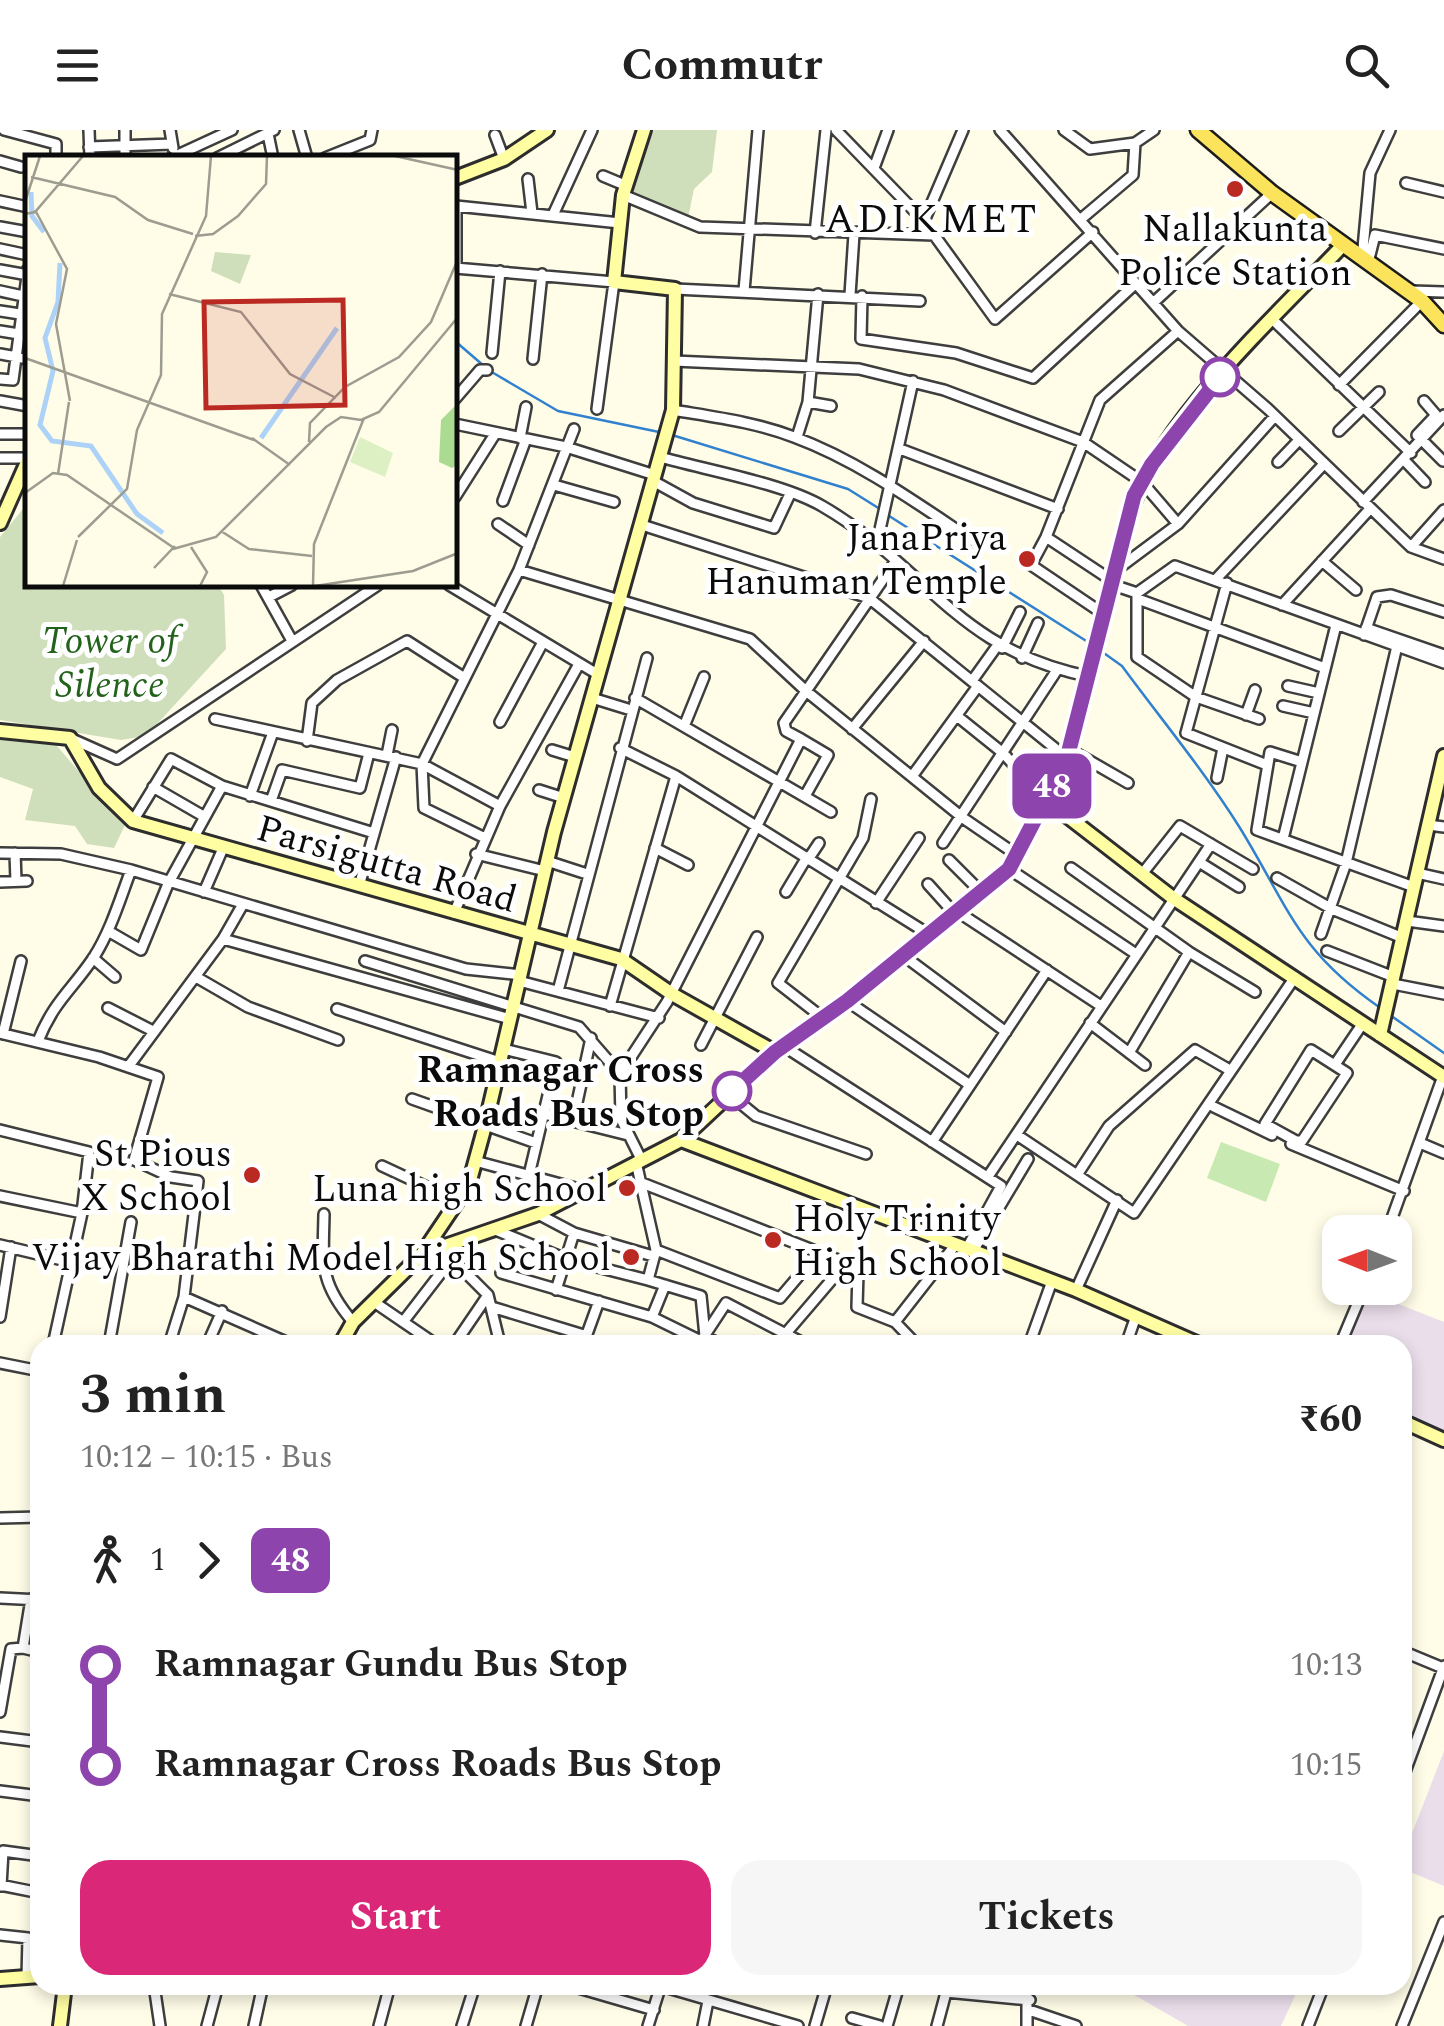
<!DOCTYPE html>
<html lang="en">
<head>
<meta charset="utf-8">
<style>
  body { margin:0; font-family:Spectral,serif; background:#f6f6f6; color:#222; height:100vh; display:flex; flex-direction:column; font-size:38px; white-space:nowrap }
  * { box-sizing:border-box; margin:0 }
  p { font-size:32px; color:#767676 }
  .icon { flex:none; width:55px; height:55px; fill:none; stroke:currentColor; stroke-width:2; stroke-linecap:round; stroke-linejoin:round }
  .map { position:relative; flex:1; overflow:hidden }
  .sheet { position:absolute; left:30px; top:1205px; width:1382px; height:660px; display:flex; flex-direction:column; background:#fff; border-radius:30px; box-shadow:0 5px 15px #0003 }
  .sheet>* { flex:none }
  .badge { padding:0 20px; border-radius:15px; font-size:35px; line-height:65px }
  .needle { width:65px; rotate:271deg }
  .tools { position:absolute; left:1322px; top:1085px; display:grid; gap:20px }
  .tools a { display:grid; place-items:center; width:90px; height:90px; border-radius:20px; background:#fff; box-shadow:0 5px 15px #0003; font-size:50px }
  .map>.badge { position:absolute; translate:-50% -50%; box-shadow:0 0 0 5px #fff }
  .legs { display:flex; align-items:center; gap:15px; height:110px; padding:0 50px; font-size:32px }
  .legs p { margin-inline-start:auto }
  .summary { display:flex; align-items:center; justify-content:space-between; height:170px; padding:0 50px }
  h1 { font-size:55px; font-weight:700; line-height:75px }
  .primary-button { display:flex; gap:20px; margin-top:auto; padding:20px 50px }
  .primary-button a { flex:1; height:115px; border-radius:30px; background:#db2777; color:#fff; font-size:40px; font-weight:700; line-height:115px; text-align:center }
  .primary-button a+a { background:#f6f6f6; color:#222 }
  ul { padding:0 50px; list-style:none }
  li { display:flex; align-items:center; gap:35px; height:100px; font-size:38px }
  li i { display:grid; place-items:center; width:15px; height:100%; margin:0 12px; background:currentColor }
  li i::after { content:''; width:25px; height:25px; margin:-12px; border:8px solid; border-radius:50%; background:#fff }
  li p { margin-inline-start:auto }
  li:first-child i { background:linear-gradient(#0000 50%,currentColor 0) }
  li:last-child i { background:linear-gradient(currentColor 50%,#0000 0) }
  header { display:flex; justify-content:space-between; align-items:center; height:130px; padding:0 50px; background:#fff; font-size:45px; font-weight:700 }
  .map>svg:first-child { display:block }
</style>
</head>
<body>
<header><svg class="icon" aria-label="menu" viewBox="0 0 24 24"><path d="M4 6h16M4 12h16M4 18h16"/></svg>Commutr<svg class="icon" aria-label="search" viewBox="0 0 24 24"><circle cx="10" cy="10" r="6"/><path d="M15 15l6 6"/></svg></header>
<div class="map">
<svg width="1444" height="1896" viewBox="0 0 1444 1896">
  <rect width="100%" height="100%" fill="#fffde8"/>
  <!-- industrial -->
  <path fill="#eadeea" d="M1363 1160 1444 1192V1307L1403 1291 1402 1215H1341Z
    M1444 1621V1756L1403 1739 1402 1729Z
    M1117 1855H1300L1281 1896H1188Z"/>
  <!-- green -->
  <path fill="#c9e9b2" d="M1221 1012 1280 1034 1266 1072 1207 1048Z"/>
  <!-- cemetery -->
  <path fill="#d0dfbb" d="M646 0H717L712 42 694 59 688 88 627 64Z
    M27 374 28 455H218L224 465 226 519 146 606 121 610 0 590V407Z
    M0 605 51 609 125 695 114 718 87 714 75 696 25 690 33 659 0 647Z"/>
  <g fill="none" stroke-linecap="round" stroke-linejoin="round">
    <!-- stream -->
    <path stroke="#3281cf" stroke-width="2.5" d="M455 211 484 236
      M490 241 558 281 659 302
      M672 305 848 359 880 379
      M886 384 1091 514
      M1101 521 1122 536C1161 589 1205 642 1240 698 1289 778 1297 820 1379 877
      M1390 885 1444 923"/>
    <!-- street casing -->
    <g stroke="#3e3e3e" stroke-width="14">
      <path id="street" d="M4 0 56 14V28
        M89 0 90 28
        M125 0V28
        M170 0 173 18
        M299 0 307 28
        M836 0 924 91 995 189 1093 102
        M1000 0 1178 201 1268 279 1411 417 1444 429
        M1064 0 1090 19 1135 13 1154 0
        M268 4 273 28
        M495 5 504 29
        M89 17 172 14
        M171 28 232 0
        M217 28 274 0
        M325 28 370 10 372 0
        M0 31 21 37
        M874 38 888 0
        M603 46 627 56
        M528 49 532 83
        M1406 53 1444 62
        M623 65 700 97 934 105
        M0 71 28 77
        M553 85 592 0
        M1081 89 1133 45 1135 13
        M924 91 963 0
        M0 97 28 102
        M815 103 826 0
        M0 119 28 125
        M1362 129 1370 43 1390 0
        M1368 133 1375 105 1444 119
        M455 138 614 152 597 279
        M456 138V76L620 93
        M0 140 28 145
        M675 159 920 171
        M0 161 23 166
        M744 161 758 0
        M1412 161 1444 162
        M850 165 854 104
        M862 166 861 209 956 223 1033 248 1134 155
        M1153 173 1272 63
        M0 181 20 184
        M1273 190 1411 323
        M0 201 19 204
        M492 223 500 141
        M0 224 28 229
        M533 229 542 144
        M674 231 859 239 944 260 1083 312 1142 352 1178 394
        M0 249 13 250 28 139
        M1339 255 1422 171
        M455 269 480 240H487
        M0 271 28 276
        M1424 271 1436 285 1417 305 1443 331
        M808 272 831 276
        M673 280C714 287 755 292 794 307 859 331 918 374 975 412
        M455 294 566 317 655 345
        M1339 301 1379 262
        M0 304H28
        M797 307 808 272 818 164
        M520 308 526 277
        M900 319 1058 379
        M660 327C706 340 782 353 822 376 929 438 955 520 1091 547
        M0 328H28
        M1404 330 1425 352
        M1278 332 1299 310
        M653 351 693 373 774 398 790 364
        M554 355 614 372
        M455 367 495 304
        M503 371 526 309
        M1363 372 1444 285
        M498 394 529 415
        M642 395 869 468 1067 628
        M1046 407 1114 452
        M877 413 913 251
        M1411 417 1444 380
        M1322 431 1356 460
        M1119 438 1178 394 1274 287
        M519 440 750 509 806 561 963 688 1017 725
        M1216 449 1323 335
        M1227 453 1186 603 1267 635
        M261 455 291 509
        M449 455 599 545
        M1113 455 1137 463 1175 436 1444 533
        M1137 463V527L1196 567 1259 589
        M269 467 292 455
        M1138 469 1325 538
        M1282 475 1369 380
        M1105 485 1031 435 1046 407 1100 270 1178 201
        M1366 498 1444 525
        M1364 505 1377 467 1391 465 1444 482
        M1002 518 1020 482
        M1022 528 1038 493
        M972 551 997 516
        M1288 556 1319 563
        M592 568 631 580
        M635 568 831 682
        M1283 576 1314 583
        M1246 585 1255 560
        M957 586 1003 623 1045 669
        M215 589 422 634 500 676
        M500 592 543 512
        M685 594 704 547
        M852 599 924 511
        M72 609 117 629 378 455
        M801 609 786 601 784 593 895 432
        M307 611 312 573 337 550 407 511 463 547
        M620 618 676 646 930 805
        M1069 619 1128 653
        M552 620 575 627
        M387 625 392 600
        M1302 632 1270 622 1257 700 1414 757
        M913 645 978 556
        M1217 648 1223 618
        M153 657 205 687
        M539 660 564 668
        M250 666 272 605
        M271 671 282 640 360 658 369 623
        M133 691 171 629 222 656 374 703
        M1428 695 1444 697
        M485 708 424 678 422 634 519 440 574 299
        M1283 709 1336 495
        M943 713 1057 540
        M655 718 688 735
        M0 723 61 724 131 740 466 839 521 845
        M15 723 16 751
        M476 724 545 741
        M809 728 819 713
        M949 730 982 763
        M547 731 587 744
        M1199 732 1239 757
        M1071 738 1189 822 1255 862
        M1009 739 1136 824
        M1417 743 1444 749
        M1142 744 1180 696 1253 739
        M1277 748 1332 779 1403 808
        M0 752 27 751
        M928 754 955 784
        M359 756 396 627
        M204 762 224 716
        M786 762 807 727
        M876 773 919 708
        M958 782 1101 876
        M454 783 500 676 579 534
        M1407 791 1444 796
        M108 801 141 820 168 754 222 656
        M1321 804 1346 733 1397 516
        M223 809 510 889
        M1327 821 1394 847
        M904 826 1006 902
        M93 828 115 847
        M365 831 579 897 620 944
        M196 847 248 877 338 910
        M519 851 659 888
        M1393 854 1444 864
        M558 861 647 528
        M847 871 970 955
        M610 876 676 646
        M108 878 151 900
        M337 879 500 932
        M823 888 778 853 863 708 871 669
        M1090 893 1145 935
        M0 903 99 927 158 947 134 1030 171 1047 198 1051 184 1167 169 1215
        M3 904 21 831
        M38 911C54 871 72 860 94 827 111 800 120 769 131 740
        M701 915 757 807
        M785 917 1001 1056 967 1118
        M503 919 556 932 529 1045
        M1311 920 1347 943 1302 1011H1296L1265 994Z
        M1129 923 1189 822
        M1336 933 1363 893
        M128 937 223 809 243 774
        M729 964 756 986 866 1024
        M412 969 536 1013
        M1214 977 1272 1005
        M544 984 628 1005
        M573 991 591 908
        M0 1000 89 1022 82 1083 53 1215
        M1017 1005 1134 1083 1295 847
        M932 1012 1047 840
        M1420 1013 1444 1023
        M1291 1014 1404 1061
        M641 1029 621 989 620 944 667 872 801 609 828 625 805 666
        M475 1031 583 1060
        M636 1032 656 1120 780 1168 819 1122
        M382 1036 457 1071
        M989 1045 1211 714
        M1077 1045 1109 996 1195 920 1228 939
        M642 1053 846 1133 858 1142 857 1177 895 1192 917 1215
        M0 1066 82 1083
        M324 1084C323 1134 319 1152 353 1192
        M538 1084 574 1103 653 1126
        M493 1099 566 1129 648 1150
        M1387 1102 1443 946
        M0 1115 71 1132
        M440 1117 488 1165 499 1210 515 1215
        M656 1120 648 1150 701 1166 705 1206 721 1215
        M973 1121 1028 1029
        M501 1143 652 1187 701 1211
        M556 1160 574 1103
        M1076 1160 1117 1070
        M184 1167 293 1215
        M374 1172 437 1215
        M495 1178 587 1206
        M0 1187 11 1117
        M652 1187 665 1155
        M403 1192 450 1131
        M895 1192 956 1114
        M787 1202 846 1133
        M703 1208 726 1173 807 1215
        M109 1215 131 1092
        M207 1215 222 1181
        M454 1215 488 1165
        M583 1215 599 1171
        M1029 1215 1052 1151
        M1126 1215 1136 1186
        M1340 1215 1364 1158
        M0 1233 40 1241
        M38 1338H40
        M0 1388 40 1387
        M0 1468 40 1470
        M23 1518 40 1522
        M1402 1521 1443 1538
        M0 1582 11 1519 23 1518 31 1469
        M0 1607 40 1612
        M1402 1650 1444 1536
        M0 1661 40 1666
        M0 1755 40 1763
        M1 1756 3 1721 40 1726
        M0 1805 28 1808 27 1847
        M154 1855 160 1896
        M568 1855 654 1880
        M1027 1855V1896
        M661 1856 798 1896
        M946 1862 1030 1870
        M1029 1880 1076 1896
        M852 1888 880 1896
        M207 1896 218 1855
        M254 1896 263 1855
        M379 1896 390 1855
        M462 1896 475 1855
        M526 1896 538 1855
        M648 1896 661 1855
        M703 1896 708 1871
        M815 1896 827 1855
        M887 1896 899 1855
        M937 1896 948 1855
        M1308 1896 1324 1855
        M1402 1896 1444 1792"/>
    </g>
    <!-- secondary casing -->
    <g stroke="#2d2d2d" stroke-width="18">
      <path id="secondary" d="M455 48 504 29 547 0
        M0 393 28 330
        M0 601 70 608 99 658 133 691 621 829 672 864 775 922
        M1045 669 1173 768 1444 947
        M1380 905 1444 626
        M681 1010 1076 1160 1201 1215
        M422 1124 469 1054 485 996 554 702 673 280 675 159 614 152 623 65 644 0
        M340 1215 353 1192 422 1124 538 1084 681 1010 775 922 847 871 1009 739 1067 628 1129 387C1155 295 1276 186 1342 116
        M1402 1291 1444 1310
        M0 1849 40 1846
        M60 1896 65 1855"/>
    </g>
    <!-- primary casing -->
    <g stroke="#1c1c1c" stroke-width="19">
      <path id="primary" d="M1198 0 1272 63 1422 171 1444 195"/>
    </g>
    <!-- street -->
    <use href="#street" stroke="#fff" stroke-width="9"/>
    <!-- secondary -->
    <use href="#secondary" stroke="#fffea3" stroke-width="12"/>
    <!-- primary -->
    <use href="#primary" stroke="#fbe45c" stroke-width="14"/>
  </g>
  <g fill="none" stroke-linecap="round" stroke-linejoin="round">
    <!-- line-1 casing -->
    <g stroke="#fff" stroke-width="22">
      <path id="line-1" d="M732 961 775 922 847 871 1009 739 1067 628 1134 366 1152 334 1220 247"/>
    </g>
    <!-- line-1 -->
    <use href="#line-1" stroke="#8e44ad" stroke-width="15"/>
  </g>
  <!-- markers -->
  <g fill="#bb2a22" stroke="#fff" stroke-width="4">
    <circle cx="1235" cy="59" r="10"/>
    <circle cx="1027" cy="429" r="10"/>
    <circle cx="252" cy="1045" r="10"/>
    <circle cx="627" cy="1058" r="10"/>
    <circle cx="773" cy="1110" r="10"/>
    <circle cx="631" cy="1127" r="10"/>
  </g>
  <g fill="#fff" stroke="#8e44ad" stroke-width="5">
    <circle cx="1220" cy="247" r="18"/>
    <circle cx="732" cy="961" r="18"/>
  </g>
  <g text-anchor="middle" stroke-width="10" stroke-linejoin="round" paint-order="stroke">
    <!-- poi labels -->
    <g font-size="38" fill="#0b0b0b" stroke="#fff" text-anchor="end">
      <text x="1235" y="111" text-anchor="middle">Nallakunta<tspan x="1235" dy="44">Police Station</tspan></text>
      <text x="1007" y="420">JanaPriya<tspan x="1007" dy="44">Hanuman Temple</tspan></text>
      <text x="232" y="1036">St Pious<tspan x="232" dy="44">X School</tspan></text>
      <text x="607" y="1071">Luna high School</text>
      <text x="793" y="1101" text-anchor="start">Holy Trinity<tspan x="793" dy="44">High School</tspan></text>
      <text x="611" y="1140">Vijay Bharathi Model High School</text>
    </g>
    <!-- park labels -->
    <g font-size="38" font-style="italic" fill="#23621b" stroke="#fff">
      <text x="110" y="523">Tower of<tspan x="110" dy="44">Silence</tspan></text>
    </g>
    <!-- street labels -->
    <g font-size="38" fill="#0b0b0b" stroke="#fff">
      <text transform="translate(387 733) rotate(16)" y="13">Parsigutta Road</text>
    </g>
    <!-- stop labels -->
    <g font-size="38" font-weight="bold" fill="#0b0b0b" stroke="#fff" text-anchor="end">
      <text x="704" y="952">Ramnagar Cross<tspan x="704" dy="44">Roads Bus Stop</tspan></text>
    </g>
    <!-- neighbourhood labels -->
    <g font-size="40" letter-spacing="2.5" fill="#0b0b0b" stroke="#fff">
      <text x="932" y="102">ADIKMET</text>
    </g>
  </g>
  <!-- overview -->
  <g transform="translate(25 25)">
    <rect width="432" height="432" fill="#fffde8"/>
    <path d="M432 249V310L427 313 414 307 416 265Z" fill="#abda91"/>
    <path d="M190 97 226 100 215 129 186 116Z" fill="#d0dfbb"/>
    <path d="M335 282 368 298 360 322 325 307Z" fill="#dcf0c4"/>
    <path fill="none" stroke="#acd3f7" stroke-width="5" d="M6 37 7 61 19 77M35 108 33 147 20 183 28 216 15 270 27 286 66 291 112 359 138 378M236 283 312 173"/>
    <path fill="none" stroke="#9d9c90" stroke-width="2.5" d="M370 1 433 15M6 22 90 42 123 65 168 79M0 47 15 1M10 55 42 114 31 169 45 246M0 59 10 57 58 1M170 81 188 79 213 61 241 29 242 1M144 139 216 157 265 219 311 243M0 203 229 285M227 283 265 310M284 287 285 268 320 232 374 202 406 167 433 104M33 319 44 247M0 338 28 318 42 320 149 393M196 376 224 394 287 401M53 382 102 334 112 275 136 220 137 159 181 61 186 1M166 392 182 417 175 431M148 394 191 382 301 272 316 262 336 265 354 257 433 162M129 413 150 391M38 431 52 385M288 431 289 389 339 263M290 431 388 416 433 398"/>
    <path fill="#bb2a22" fill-opacity="0.15" stroke="#bb2a22" stroke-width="5" d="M318 145 320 250 181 253 179 147Z"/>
    <rect width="432" height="432" fill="none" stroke="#0b0b0b" stroke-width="5"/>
  </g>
</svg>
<div class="tools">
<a><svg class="needle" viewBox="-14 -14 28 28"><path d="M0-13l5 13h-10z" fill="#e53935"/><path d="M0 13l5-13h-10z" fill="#767676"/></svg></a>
</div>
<b class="badge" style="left:1052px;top:656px;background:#8e44ad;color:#fff">48</b>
<section class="sheet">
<div class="summary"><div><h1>3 min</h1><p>10:12 – 10:15 · Bus</p></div><b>₹60</b></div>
<div class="legs"><svg class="icon" aria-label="walk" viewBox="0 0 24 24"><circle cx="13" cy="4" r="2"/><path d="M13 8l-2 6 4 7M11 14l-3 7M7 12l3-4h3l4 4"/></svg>1<svg class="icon" aria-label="forward" viewBox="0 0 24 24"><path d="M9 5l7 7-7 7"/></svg><b class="badge" style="background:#8e44ad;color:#fff">48</b></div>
<ul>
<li><i style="color:#8e44ad"></i><b>Ramnagar Gundu Bus Stop</b><p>10:13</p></li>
<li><i style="color:#8e44ad"></i><b>Ramnagar Cross Roads Bus Stop</b><p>10:15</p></li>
</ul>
<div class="primary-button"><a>Start</a><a>Tickets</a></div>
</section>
</div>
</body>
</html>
